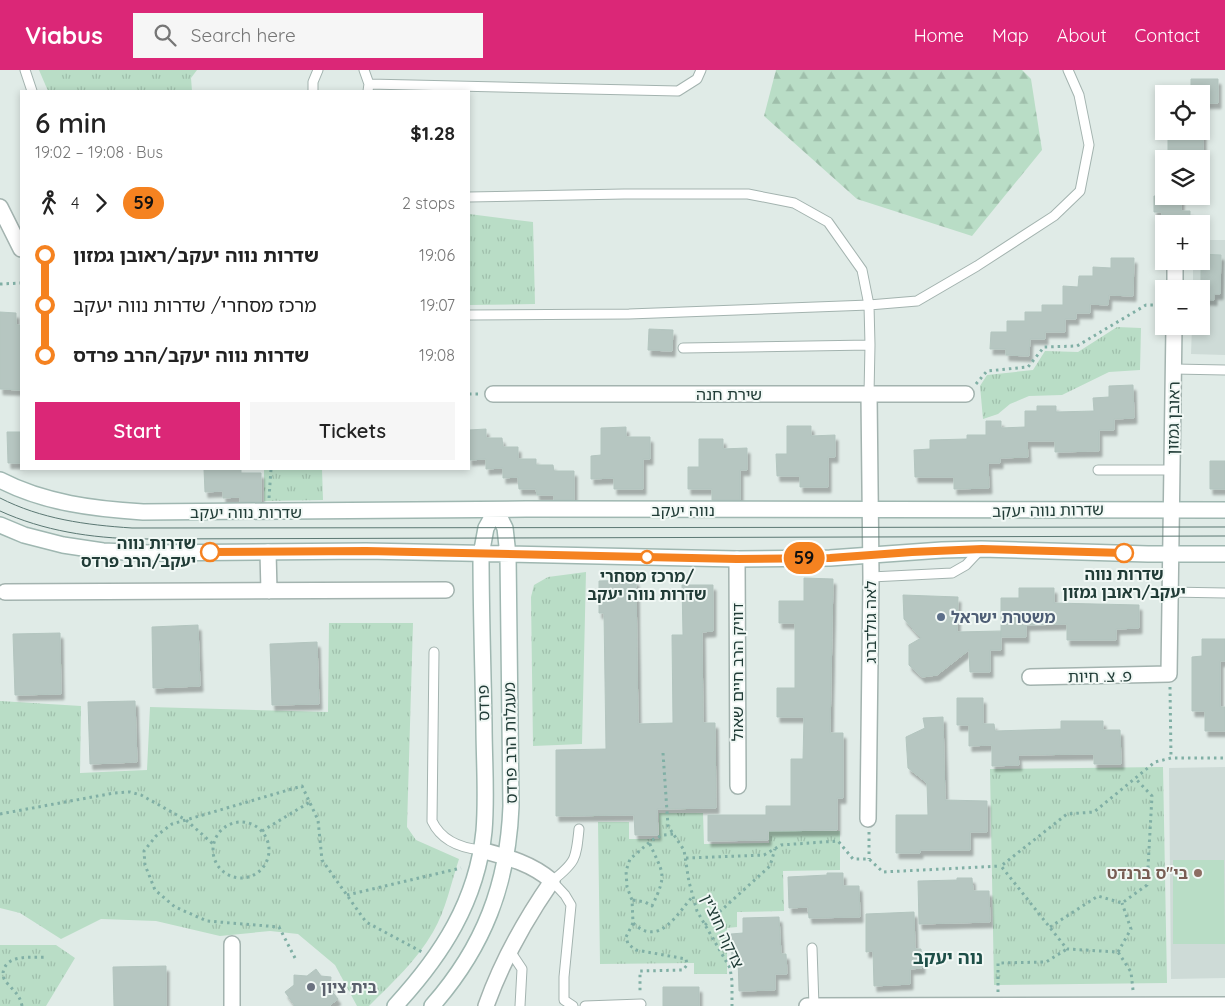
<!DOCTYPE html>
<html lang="en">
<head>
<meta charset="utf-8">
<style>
  body { margin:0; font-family:Quicksand,"Noto Sans Hebrew",sans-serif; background:#f6f6f6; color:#222; height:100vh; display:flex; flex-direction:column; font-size:19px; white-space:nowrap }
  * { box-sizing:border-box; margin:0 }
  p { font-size:16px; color:#767676 }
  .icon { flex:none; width:28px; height:28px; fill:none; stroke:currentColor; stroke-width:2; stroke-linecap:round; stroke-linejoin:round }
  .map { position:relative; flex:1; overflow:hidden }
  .drawer { position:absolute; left:20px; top:20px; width:450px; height:380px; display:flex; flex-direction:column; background:#fff; border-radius:0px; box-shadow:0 2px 8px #0003 }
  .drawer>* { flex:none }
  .badge { padding:0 10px; border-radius:16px; font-size:18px; line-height:32px }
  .controls { position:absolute; left:1155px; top:15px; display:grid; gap:10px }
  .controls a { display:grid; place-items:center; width:55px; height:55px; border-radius:0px; background:#fff; box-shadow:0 2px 8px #0003; font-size:25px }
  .map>.badge { position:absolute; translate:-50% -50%; box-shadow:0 0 0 2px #fff }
  .legs { display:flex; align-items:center; gap:8px; height:55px; padding:0 15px; font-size:16px }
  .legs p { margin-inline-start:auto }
  .overview { display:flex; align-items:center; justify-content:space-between; height:85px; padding:0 15px }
  h1 { font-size:28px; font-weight:600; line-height:38px }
  .primary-button { display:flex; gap:10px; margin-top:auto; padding:10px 15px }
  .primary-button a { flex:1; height:58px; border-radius:0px; background:#db2777; color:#fff; font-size:20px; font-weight:600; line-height:58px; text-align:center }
  .primary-button a+a { background:#f6f6f6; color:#222 }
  ul { padding:0 15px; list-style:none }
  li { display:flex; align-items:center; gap:18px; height:50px; font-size:19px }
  li i { display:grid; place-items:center; width:8px; height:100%; margin:0 6px; background:currentColor }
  li i::after { content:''; width:12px; height:12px; margin:-6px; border:4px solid; border-radius:50%; background:#fff }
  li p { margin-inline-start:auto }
  li:first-child i { background:linear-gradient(#0000 50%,currentColor 0) }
  li:last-child i { background:linear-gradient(currentColor 50%,#0000 0) }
  header { display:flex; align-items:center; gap:30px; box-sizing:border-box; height:70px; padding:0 25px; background:#db2777; color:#fff }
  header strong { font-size:24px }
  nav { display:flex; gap:28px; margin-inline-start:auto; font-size:18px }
  .search { width:350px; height:45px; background:#f6f6f6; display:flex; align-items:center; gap:12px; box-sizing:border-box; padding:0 18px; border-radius:0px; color:#767676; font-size:19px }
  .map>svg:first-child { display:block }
</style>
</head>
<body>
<header>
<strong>Viabus</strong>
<div class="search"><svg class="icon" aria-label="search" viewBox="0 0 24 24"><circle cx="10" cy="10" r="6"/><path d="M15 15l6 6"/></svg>Search here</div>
<nav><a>Home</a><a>Map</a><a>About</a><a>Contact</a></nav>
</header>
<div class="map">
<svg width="1225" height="936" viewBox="0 0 1225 936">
  <defs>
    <pattern id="grass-tufts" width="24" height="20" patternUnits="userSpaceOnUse" patternTransform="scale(1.25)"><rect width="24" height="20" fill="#b9ddc6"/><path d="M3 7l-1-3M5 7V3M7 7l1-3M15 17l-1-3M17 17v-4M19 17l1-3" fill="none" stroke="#9fbfab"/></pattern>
    <pattern id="forest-firs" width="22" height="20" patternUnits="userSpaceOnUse" patternTransform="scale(1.25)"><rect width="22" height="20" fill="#b9ddc6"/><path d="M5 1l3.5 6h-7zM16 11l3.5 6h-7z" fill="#9fbfab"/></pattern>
    <filter id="shadow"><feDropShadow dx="3" dy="5.5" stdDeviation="1" flood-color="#0004"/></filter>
  </defs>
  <rect width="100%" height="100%" fill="#e0ebe7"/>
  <!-- built -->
  <path fill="#cedbd7" d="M1201 170H1225V285L1191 284 1192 256H1201V219H1193V191H1201Z
    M1225 697V908L1171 909 1169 698Z"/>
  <!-- grass -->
  <path fill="url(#grass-tufts)" d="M39 0H197L191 8 192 21H48Z
    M469 144 533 152 535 234 469 235Z
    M1117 257 1141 258 1140 300 1109 302 1062 325 1029 326 1010 334 998 344 983 349 980 316 987 305 1033 300 1045 281 1078 282Z
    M264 399H322L323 430 264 431Z
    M586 502 582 674 533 676 531 527 534 515 548 507Z
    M329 553H413L407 757 416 770 459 789C451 813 446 840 433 862 417 890 392 913 369 936H357L335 895 298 864 270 861 220 866 156 851 101 849 61 869 20 843 0 838V631L81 636 80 703 147 700 150 637 328 642Z
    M1163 697 1167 913 994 915 990 699Z
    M659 743H703L704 774 769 773V761H840V800L783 801 784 841 737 842V857L727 858V904H694V893L600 894 598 752H629V769H659Z
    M0 875H56L75 888 46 936H0Z"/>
  <!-- forest -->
  <path fill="url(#forest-firs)" d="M776 0H1022L1031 9 1042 80 972 166 857 129 764 46Z"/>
  <!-- pitch -->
  <path fill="#b9ddc6" d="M1173 790H1224L1225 874H1173Z"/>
  <!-- building -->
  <path fill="#b6c6c1" stroke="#b3c5bf" filter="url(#shadow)" d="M1191 9H1218V33H1201V24H1191Z
    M1168 61H1203V89H1168Z
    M1154 126H1181V141H1190V154H1162V142H1154Z
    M1201 184 1221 185 1220 224H1214V230L1201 229Z
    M1111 188H1134L1133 226 1109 225 1108 235 1090 234V243H1076V249H1065V262H1045V269H1030L1029 286 1006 285V279H990L991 262H1007V251H1025V242H1042V235H1063V216L1078 217 1079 206H1093V197L1111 198Z
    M0 242 16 243V255H21V320L0 319Z
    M649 259 673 260 672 281 648 280Z
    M1133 315 1134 348 1114 349V360H1099V381L1055 382V371H1027L1028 387 1000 388V393H988L989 418 954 419V407H915L914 380 930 379V370L967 369V365H986V351H1001V358L1025 357V341H1037V336H1056V342L1094 341 1093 328 1109 327V316Z
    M787 356H811V366L835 365V387H828V417H800V406H777L776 384H787Z
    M626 357V367H650V389H643V419H614V408L591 409V386L601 385V358Z
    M486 359V368H502L503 377H518V389H536V395H553L554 401H574V430H554V425H537L536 419H519L518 407 503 408V398L486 399V389L469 390V360Z
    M7 362H21V393H8Z
    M699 369H723V379L747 378V400H740V430H712V419H688V397H699Z
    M1210 391H1225V419H1210Z
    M204 399H241V403H261V432H240V427L223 428V421L205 422Z
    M804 508 833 509 830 663H843V728H837V760L768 761V770L708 771V745H766V736H791V689H803L804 647H777V618H795V553H779V531H804Z
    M636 510 638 654 673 653 672 565H683L682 515H713V561L702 562 703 653H715L716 738 657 739 658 765H635L634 745 556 746V680L606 679 604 543H599V511Z
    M1019 518H1054V533L1139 535V558L1116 559V570H1067V554L1026 555V567H1001V528H1019Z
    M903 525 958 527 957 562 1001 561V580H990V602H970L969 580 937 605 922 607 909 595V575L921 568 904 549Z
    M198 555 200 616 153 618 152 557Z
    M60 563 61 624 15 625 13 564Z
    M1202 569H1225V591H1220V637H1225V661H1205V641H1192V587L1202 586Z
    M317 572 319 634 272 635 270 574Z
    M957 628H983V654H994L995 661 1061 659V651H1103V660H1120L1121 694H1094V684L1018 685 1019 695 992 696V675L969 676V655H957Z
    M135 631 137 692 90 694 88 632Z
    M943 647 945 730 987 731V762H970V780H920V783H896V745H928L927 713 908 698 906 667 925 658 923 648Z
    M827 803H843V816H859L860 847 809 848 808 837 789 838 788 807 827 805Z
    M957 808H972L973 821H989L990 852 919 854 918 811 957 810Z
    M914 842 915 879H921L922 898 910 899V914L874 916 873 881 866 882V844Z
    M779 847 781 884H786L787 904H775V920L739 921 738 887H732L731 864 743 863V848Z
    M166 896V936H114L113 897Z
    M316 899 321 906 331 907 330 919 338 929 329 936H295L285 922 294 915V905L307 906Z
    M663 917H699V936H663Z"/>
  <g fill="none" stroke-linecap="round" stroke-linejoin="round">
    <!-- lane casing -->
    <g stroke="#a3b3af" stroke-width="11">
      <path id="lane" d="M25 0 32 21
        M364 0 369 14 368 21
        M369 14 678 21 697 9 701 0
        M313 21V12L318 0
        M469 127 624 124H748L794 133 828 152 862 200 869 235 629 244 469 245
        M870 275 869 235 917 231 977 196 1054 146 1080 121 1089 75 1079 25 1068 0
        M683 278 870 275 869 324
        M1174 299 1225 300
        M1098 400H1172
        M871 507 952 503 966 495 981 479
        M1170 522 1225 523
        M434 582 432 751C441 770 460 778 481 780
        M812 878 814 936
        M510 881 522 899 520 936
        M573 936 564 930V907L571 835 565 825 552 811C576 792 576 789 579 759
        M585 936 641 934"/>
    </g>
    <!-- street casing -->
    <g stroke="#a3b3af" stroke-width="18">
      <path id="street" d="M0 137 21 179
        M1175 219V196
        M493 324H966
        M268 482 269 521
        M737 489 738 716
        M5 522 446 520
        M1030 607 1169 604 1174 256
        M868 749 871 507 869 324
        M481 780C507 787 531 793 552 811 525 850 502 891 486 936
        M232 874V936
        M807 936 1225 935"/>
    </g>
    <!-- secondary casing -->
    <g stroke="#9fb7b1" stroke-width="18">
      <path id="secondary" d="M0 410C44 433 95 439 143 442L526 439 1225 440
        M0 455 24 465 63 475 103 481 149 483 366 481 737 489 830 488 942 480 981 479 1148 484H1225
        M395 936C442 885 477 831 484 761 487 726 484 690 484 655 483 598 481 541 481 485L486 458 496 440
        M432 936C484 877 508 814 511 736L508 485 505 458 496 440"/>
    </g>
    <!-- path -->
    <path stroke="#80afa5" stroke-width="3" stroke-dasharray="2.5 4" stroke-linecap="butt" d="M0 214 21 213
      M976 314 987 301 1028 297 1044 277 1077 276 1146 235H1164
      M469 324H480
      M269 428 271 399
      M1170 617 1171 688
      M663 683 668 756 684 780 689 812 697 841 730 898 732 911V936
      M0 744 114 723 130 722 141 725 186 750 213 774
      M213 780a28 28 0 1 1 56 0a28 28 0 1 1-56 0Z
      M262 761 310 732
      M869 762V789
      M673 764 663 765 652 770 630 789 626 801 627 817 632 830 633 853C659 878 677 844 693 826
      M686 788 764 785 781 775 838 771 853 789H869L883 802 1001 796
      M347 825 461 798
      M633 830 645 832 652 836C668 803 663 804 649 772
      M633 853 626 867 628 874 636 880 686 889 687 895 683 900 640 901V923
      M705 855 770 796 775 779
      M1050 857 1098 826 1122 833 1147 815 1152 726 1135 708
      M1118 882 1131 859 1122 833
      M295 888 279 857 207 851 175 837 155 820 145 795 144 781 156 766 172 754 302 716 318 750 322 790 366 852 422 882
      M1133 920 1131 902 1118 882 1067 879 1001 796 1067 744 1094 742 1155 692 1171 688H1225
      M998 922V893L1046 892 1067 879
      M22 936C20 925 14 921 7 913 3 909 2 904 4 899 9 884 34 888 47 887"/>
    <!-- lane -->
    <use href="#lane" stroke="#fff" stroke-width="9"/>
    <!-- street -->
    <use href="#street" stroke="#fff" stroke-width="15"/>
    <!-- secondary -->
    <use href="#secondary" stroke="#fff" stroke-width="15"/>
    <!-- tram -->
    <path stroke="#5b7873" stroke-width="1" d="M0 428C41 449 86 455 132 458L1225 457
      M0 441C44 461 91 468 139 469L1225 466"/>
  </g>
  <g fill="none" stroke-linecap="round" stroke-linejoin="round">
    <!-- line-1 casing -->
    <g stroke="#fff" stroke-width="11">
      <path id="line-1" d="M210 482 366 481 737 489 830 488 912 482 982 479 1124 483"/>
    </g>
    <!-- line-1 -->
    <use href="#line-1" stroke="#f58220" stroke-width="8"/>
  </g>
  <!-- markers -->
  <g fill="#fff" stroke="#f58220" stroke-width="2.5">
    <circle cx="210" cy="482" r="9"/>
    <circle cx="1124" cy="483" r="9"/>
    <circle cx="647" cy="487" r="6"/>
  </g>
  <circle fill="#5c6f8a" stroke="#f1f8f5" stroke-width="2" cx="941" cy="547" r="5"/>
  <circle fill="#8d6e63" stroke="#f1f8f5" stroke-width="2" cx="1198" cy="803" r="5"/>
  <circle fill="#6b7280" stroke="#f1f8f5" stroke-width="2" cx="311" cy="917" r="5"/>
  <g text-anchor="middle" stroke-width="4" stroke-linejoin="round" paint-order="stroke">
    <!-- street labels -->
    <g font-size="16" fill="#213c37" stroke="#f1f8f5">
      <text x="729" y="330">שירת חנה</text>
      <text transform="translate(1173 348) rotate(-89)" y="6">ראובן גמזון</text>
      <text x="683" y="446">נווה יעקב</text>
      <text transform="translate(1048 440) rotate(-1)" y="6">שדרות נווה יעקב</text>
      <text x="246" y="448">שדרות נווה יעקב</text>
      <text transform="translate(870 552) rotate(-90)" y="6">לאה גולדברג</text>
      <text transform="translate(737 602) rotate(-90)" y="6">דוויק הרב חיים שאול</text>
      <text transform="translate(1100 606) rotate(-1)" y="6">פ. צ. חיות</text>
      <text transform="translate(483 633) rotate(-91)" y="6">פרדס</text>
      <text transform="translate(510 673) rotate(-91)" y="6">מעגלות הרב פרדס</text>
      <text transform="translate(723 861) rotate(65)" y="6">צדקה חוצ'ין</text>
    </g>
    <!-- stop labels -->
    <g font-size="16" font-weight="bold" fill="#213c37" stroke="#f1f8f5">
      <text x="196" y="479" text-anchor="end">שדרות נווה<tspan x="196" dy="18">יעקב/הרב פרדס</tspan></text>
      <text x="1124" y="510">שדרות נווה<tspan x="1124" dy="18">יעקב/ראובן גמזון</tspan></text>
      <text x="647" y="512">מרכז מסחרי/<tspan x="647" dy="18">שדרות נווה יעקב</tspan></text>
    </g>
    <!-- service labels -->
    <g font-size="16" font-weight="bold" fill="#4e5e75" stroke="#f1f8f5" text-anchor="start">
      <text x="951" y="553">משטרת ישראל</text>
    </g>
    <!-- education labels -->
    <g font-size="16" font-weight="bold" fill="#785e54" stroke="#f1f8f5" text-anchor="end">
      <text x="1188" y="809">בי"ס ברנדט</text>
    </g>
    <!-- worship labels -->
    <g font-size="16" font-weight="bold" fill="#5b616d" stroke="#f1f8f5" text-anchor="start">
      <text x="321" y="923">בית ציון</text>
    </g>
    <!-- neighbourhood labels -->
    <g font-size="18" font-weight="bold" fill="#1d4e47" stroke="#f1f8f5">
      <text x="948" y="894">נוה יעקב</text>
    </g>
  </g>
</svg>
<div class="controls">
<a><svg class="icon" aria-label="locate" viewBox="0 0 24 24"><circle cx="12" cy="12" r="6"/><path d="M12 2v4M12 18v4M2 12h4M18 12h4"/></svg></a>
<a><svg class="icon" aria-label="layers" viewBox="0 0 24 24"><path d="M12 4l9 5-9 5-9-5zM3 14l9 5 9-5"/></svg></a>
<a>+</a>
<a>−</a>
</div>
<b class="badge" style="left:804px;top:488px;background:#f58220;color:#111">59</b>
<section class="drawer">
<div class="overview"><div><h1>6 min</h1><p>19:02 – 19:08 · Bus</p></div><b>$1.28</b></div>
<div class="legs"><svg class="icon" aria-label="walk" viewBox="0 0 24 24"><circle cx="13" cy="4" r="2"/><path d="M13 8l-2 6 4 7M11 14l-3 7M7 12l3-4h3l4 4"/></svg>4<svg class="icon" aria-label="forward" viewBox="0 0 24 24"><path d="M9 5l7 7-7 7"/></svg><b class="badge" style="background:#f58220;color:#111">59</b><p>2 stops</p></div>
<ul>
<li><i style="color:#f58220"></i><b>שדרות נווה יעקב/ראובן גמזון</b><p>19:06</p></li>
<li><i style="color:#f58220"></i><span>מרכז מסחרי/ שדרות נווה יעקב</span><p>19:07</p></li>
<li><i style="color:#f58220"></i><b>שדרות נווה יעקב/הרב פרדס</b><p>19:08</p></li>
</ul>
<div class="primary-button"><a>Start</a><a>Tickets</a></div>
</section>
</div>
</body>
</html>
